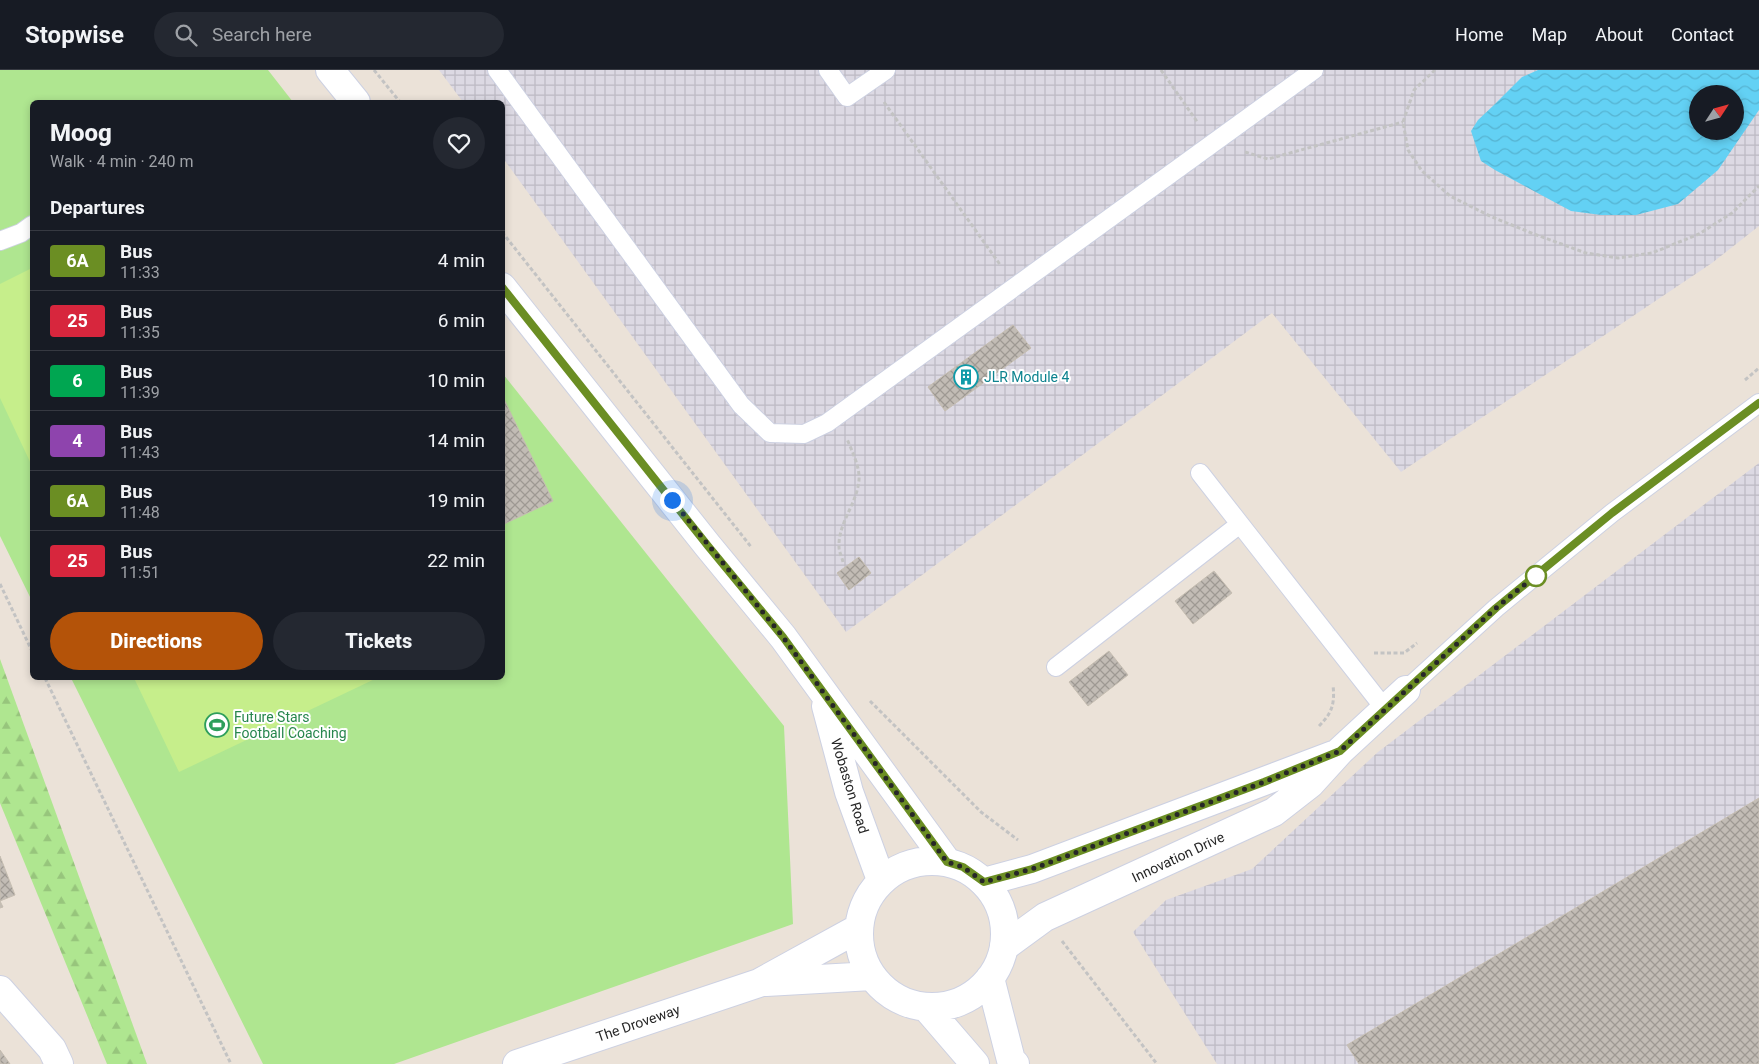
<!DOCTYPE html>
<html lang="en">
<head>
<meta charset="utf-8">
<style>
  body { margin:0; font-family:Roboto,sans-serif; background:#242831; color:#f1f3f6; height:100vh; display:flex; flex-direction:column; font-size:19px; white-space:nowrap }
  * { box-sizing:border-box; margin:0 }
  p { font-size:16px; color:#9ea1a6 }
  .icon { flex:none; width:28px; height:28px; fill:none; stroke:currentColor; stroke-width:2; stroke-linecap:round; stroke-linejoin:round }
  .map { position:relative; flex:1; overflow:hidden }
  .side { position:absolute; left:30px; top:30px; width:475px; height:580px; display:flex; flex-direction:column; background:#171b24; border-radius:8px; box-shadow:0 2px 8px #0003 }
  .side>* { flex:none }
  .badge { padding:0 10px; border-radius:4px; font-size:18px; line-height:32px }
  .needle { width:32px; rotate:54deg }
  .controls { position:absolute; left:1689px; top:15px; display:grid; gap:10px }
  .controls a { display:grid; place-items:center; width:55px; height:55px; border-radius:50%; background:#171b24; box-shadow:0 2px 8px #0003; font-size:25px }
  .you { position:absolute; width:25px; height:25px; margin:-12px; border:4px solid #fff; border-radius:50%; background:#1a73e8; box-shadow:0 0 0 8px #1a73e833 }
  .map>.badge { position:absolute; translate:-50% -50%; box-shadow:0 0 0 2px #fff }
  h2 { padding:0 20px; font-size:19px; line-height:45px }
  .round { display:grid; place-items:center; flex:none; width:52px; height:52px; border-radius:26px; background:#242831 }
  .head { display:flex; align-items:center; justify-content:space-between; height:85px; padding:0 20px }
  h1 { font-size:24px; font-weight:800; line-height:38px }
  .cta { display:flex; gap:10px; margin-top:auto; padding:10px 20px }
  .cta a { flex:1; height:58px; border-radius:30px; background:#b45309; color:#fff; font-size:20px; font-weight:800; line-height:58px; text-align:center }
  .cta a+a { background:#242831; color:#f1f3f6 }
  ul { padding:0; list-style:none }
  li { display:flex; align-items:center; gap:15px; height:60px; padding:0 20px; border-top:1px solid #363941 }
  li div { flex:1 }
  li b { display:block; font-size:19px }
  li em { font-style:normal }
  li .badge { min-width:55px; font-weight:700; text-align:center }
  header { display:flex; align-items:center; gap:30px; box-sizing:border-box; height:70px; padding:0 25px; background:#171b24; border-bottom:1px solid #363941 }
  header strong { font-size:24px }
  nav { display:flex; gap:28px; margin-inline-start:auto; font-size:18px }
  .search { width:350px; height:45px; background:#242831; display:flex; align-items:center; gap:12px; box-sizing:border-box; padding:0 18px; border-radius:28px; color:#9ea1a6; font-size:19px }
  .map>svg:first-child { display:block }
</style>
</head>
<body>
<header>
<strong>Stopwise</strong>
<div class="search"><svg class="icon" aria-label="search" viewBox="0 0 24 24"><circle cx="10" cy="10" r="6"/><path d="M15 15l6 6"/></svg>Search here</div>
<nav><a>Home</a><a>Map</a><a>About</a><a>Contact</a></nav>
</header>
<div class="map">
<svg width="1759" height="994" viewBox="0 0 1759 994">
  <defs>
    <pattern id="industrial-grid" width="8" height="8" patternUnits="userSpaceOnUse" patternTransform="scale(1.25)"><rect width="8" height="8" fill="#dcd9e3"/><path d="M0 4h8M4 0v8" fill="none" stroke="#bdbac3"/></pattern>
    <pattern id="forest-firs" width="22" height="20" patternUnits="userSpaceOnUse" patternTransform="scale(1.25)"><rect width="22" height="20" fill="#afe690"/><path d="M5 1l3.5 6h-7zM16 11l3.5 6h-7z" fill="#97c57c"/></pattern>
    <pattern id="water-waves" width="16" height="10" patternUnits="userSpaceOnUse" patternTransform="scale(1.25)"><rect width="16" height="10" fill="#63d1f4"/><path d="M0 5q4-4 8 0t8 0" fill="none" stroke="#56b3d1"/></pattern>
    <pattern id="building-cross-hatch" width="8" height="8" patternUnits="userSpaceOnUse" patternTransform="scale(1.25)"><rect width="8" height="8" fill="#c2bcb5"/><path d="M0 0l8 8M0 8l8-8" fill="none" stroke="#9e9993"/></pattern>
  </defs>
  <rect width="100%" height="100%" fill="#ebe2d8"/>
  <!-- industrial -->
  <path fill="url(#industrial-grid)" fill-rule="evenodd" d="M439 0H1759V156L1712 193 1401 402 1272 243 846 562 503 88 502 32H463ZM1698 24H1735V61H1698Z
    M1759 393V994H1217L1133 862 1166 830 1252 799 1378 682Z"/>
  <!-- grass -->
  <path fill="#afe690" d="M0 0H268L293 32H32V531L0 466Z
    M503 304 784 656 793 854 394 994H263L71 608H502Z"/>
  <!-- forest -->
  <path fill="url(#forest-firs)" d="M0 589 147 994H107L0 733Z"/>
  <!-- pitch -->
  <path fill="#c6ee8b" d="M32 198V396L0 328V214Z
    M134 608H377L179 702Z"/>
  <!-- water -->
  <path fill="url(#water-waves)" fill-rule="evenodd" d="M1538 0H1759V40L1718 100 1678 134 1636 145H1601L1571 141 1495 100 1481 91 1471 61 1478 50 1494 35 1522 7ZM1698 24H1735V61H1698Z"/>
  <!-- building -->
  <path fill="url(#building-cross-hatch)" stroke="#c6beb2" d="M1013 255 1031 278 945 341 928 317Z
    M502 325 553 431 502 455Z
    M859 487 871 503 849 520 837 503Z
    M1214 501 1232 523 1193 554 1175 531Z
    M1109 581 1128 605 1088 636 1069 612Z
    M1759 728V994H1359L1347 975Z
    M0 786 15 825 0 831 3 837 0 838Z
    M0 980 10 994H0Z"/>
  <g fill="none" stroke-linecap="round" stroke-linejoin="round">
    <!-- service casing -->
    <g stroke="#cdd1e2" stroke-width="20">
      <path id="service" d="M497 0 741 335 770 363 804 364 827 353 1314 0
        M828 0 847 27 886 0
        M0 171 21 163 32 155
        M1200 403 1385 639
        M1056 597 1240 454
        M1406 620 1496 538 1612 443 1759 333"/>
    </g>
    <!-- minor casing -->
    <g stroke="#cdd1e2" stroke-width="30">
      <path id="minor" d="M984 812 1032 799 1333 685
        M1004 877 1045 847 1274 742 1310 714 1340 681 1406 620
        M0 920 52 979 59 994"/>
    </g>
    <!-- tertiary casing -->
    <g stroke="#cdd1e2" stroke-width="30">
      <path id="tertiary" d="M330 0 356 32
        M502 217 708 476 783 567 947 792
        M826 636 849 722 881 810
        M859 864a73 73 0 1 1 146 0a73 73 0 1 1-146 0Z
        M990 908 1011 990 1015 994
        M766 912 872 906
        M926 937 975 994
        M517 994 759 913 859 858"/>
    </g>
    <!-- path -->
    <path stroke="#c3c3c3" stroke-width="3" stroke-dasharray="4 2.5" stroke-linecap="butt" d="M374 0 400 32
      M1161 0 1198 53
      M1435 0 1414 20 1403 52 1408 80 1422 101 1450 126 1492 147 1534 164 1586 183 1618 188 1652 183 1699 164 1732 143 1759 116
      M884 32 1001 196
      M1245 82 1268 89 1403 52
      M502 162 752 478
      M1745 310 1759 298
      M843 492C842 487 839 482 839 477 838 453 857 434 859 410 860 397 852 381 847 369
      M0 514 32 581
      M1374 583H1404L1417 573
      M45 608 231 994
      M870 631 981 742 1018 770
      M1319 656C1332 643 1335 634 1333 615
      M1062 871 1157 994"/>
    <!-- service -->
    <use href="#service" stroke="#fff" stroke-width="18"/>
    <!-- minor -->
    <use href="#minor" stroke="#fff" stroke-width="28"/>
    <!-- tertiary -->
    <use href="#tertiary" stroke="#fff" stroke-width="28"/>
  </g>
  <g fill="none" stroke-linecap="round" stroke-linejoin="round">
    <!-- line casing -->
    <g stroke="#fff" stroke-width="11">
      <path id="line" d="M502 217 708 476 783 567 947 792 963 797 984 812 1032 799 1264 712 1340 681 1496 538 1612 443 1759 333"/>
    </g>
    <!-- line -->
    <use href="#line" stroke="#6b8e23" stroke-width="8"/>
    <!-- walk -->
    <path stroke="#272727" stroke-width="5" stroke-dasharray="0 9" d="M672 430 783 567 947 792 963 797 984 812 1032 799 1264 712 1340 681 1496 538 1540 502 1536 506"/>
  </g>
  <!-- icons -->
  <defs>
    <g id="building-ring" transform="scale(1.25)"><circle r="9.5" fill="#fff" stroke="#0f9aa8" stroke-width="1.5"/><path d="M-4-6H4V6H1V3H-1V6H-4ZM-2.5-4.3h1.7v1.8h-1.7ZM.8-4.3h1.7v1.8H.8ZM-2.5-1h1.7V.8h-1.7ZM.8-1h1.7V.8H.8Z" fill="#0f9aa8"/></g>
    <g id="stadium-ring" transform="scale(1.25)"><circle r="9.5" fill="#fff" stroke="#2e9e5b" stroke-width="1.5"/><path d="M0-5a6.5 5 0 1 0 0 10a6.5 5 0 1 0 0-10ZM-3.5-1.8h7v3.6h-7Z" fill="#2e9e5b"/></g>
  </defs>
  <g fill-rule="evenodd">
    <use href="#building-ring" x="966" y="307"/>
    <use href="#stadium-ring" x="217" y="655"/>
  </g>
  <!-- markers -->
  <circle fill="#fff" stroke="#6b8e23" stroke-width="2.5" cx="1536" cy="506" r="10"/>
  <g text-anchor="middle" stroke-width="4" stroke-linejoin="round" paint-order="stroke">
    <!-- culture labels -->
    <g font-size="14" fill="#0d838f" stroke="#fff" text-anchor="start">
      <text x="984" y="312">JLR Module 4</text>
    </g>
    <!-- leisure labels -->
    <g font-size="14" fill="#27864d" stroke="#fff" text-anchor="start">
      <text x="234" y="652">Future Stars<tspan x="234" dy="16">Football Coaching</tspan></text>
    </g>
    <!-- street labels -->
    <g font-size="14" fill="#272727" stroke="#fff">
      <text transform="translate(850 716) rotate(73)" y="5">Wobaston Road</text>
      <text transform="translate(1178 787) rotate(-25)" y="5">Innovation Drive</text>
      <text transform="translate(638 953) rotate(-19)" y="5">The Droveway</text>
    </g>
  </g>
</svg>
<div class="controls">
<a><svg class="needle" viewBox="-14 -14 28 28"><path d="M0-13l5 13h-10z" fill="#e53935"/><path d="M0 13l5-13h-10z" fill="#9ea1a6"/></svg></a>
</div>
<div class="you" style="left:672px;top:430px"></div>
<section class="side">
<div class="head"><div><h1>Moog</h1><p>Walk · 4 min · 240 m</p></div><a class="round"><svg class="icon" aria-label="heart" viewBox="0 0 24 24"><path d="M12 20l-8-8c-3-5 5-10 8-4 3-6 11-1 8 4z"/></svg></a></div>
<h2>Departures</h2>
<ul>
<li><span class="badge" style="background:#6b8e23;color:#fff">6A</span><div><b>Bus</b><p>11:33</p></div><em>4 min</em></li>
<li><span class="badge" style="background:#d7263d;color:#fff">25</span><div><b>Bus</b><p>11:35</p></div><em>6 min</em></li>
<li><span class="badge" style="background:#00a651;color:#fff">6</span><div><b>Bus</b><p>11:39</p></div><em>10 min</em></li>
<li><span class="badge" style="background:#8e44ad;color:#fff">4</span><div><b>Bus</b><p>11:43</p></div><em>14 min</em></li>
<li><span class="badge" style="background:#6b8e23;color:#fff">6A</span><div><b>Bus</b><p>11:48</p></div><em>19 min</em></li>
<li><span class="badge" style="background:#d7263d;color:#fff">25</span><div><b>Bus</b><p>11:51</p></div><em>22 min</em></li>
</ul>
<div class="cta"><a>Directions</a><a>Tickets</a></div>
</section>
</div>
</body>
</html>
